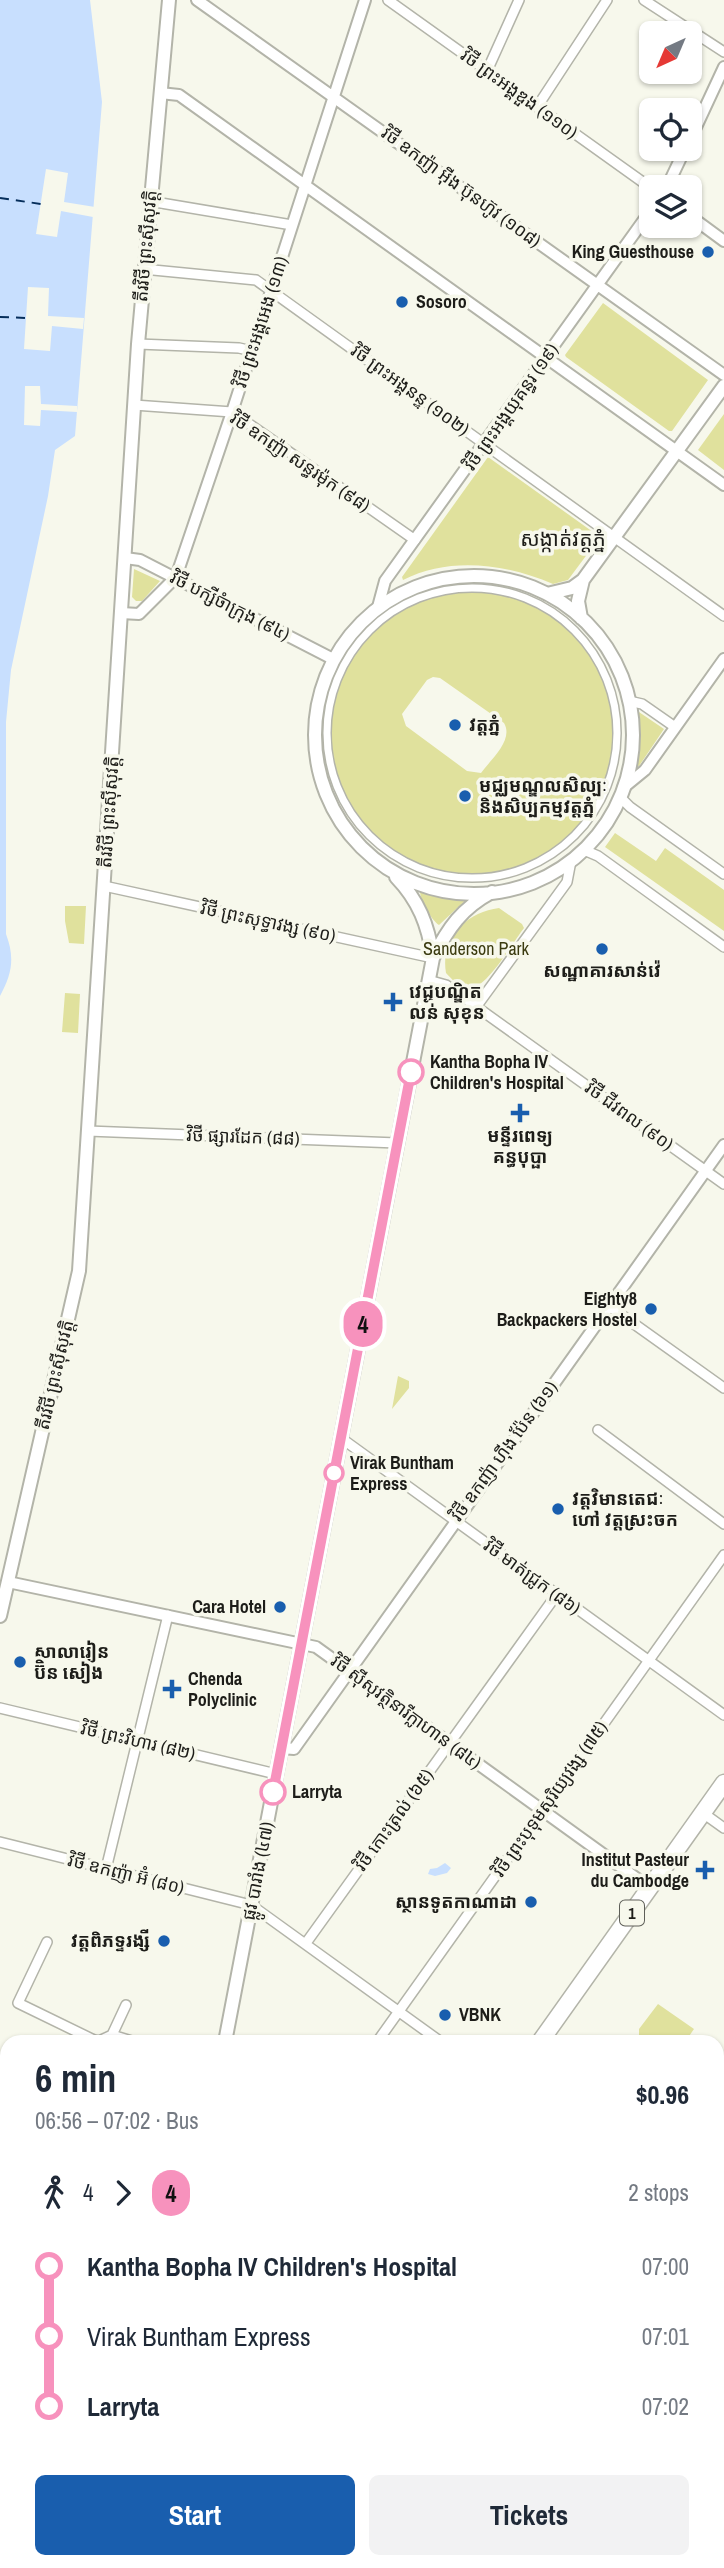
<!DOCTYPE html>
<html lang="en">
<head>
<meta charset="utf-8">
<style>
  body { margin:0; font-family:"Archivo Narrow","Noto Sans Khmer",sans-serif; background:#f2f2f3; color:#1f2937; height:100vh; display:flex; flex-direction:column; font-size:26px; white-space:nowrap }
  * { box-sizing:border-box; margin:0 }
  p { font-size:23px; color:#747a83 }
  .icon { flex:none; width:38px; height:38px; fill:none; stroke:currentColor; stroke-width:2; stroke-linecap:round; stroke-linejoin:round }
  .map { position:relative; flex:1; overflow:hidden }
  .panel { position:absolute; left:0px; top:2035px; width:724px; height:534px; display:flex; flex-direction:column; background:#fff; border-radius:21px 21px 0 0; box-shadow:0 2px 5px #0004 }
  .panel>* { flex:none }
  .badge { padding:0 14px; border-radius:23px; font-size:24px; line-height:46px }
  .needle { width:46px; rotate:224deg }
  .tools { position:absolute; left:639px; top:21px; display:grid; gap:14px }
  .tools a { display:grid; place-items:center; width:63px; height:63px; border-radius:10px; background:#fff; box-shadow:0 2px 5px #0004; font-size:35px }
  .map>.badge { position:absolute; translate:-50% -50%; box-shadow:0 0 0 4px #fff }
  .legs { display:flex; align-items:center; gap:10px; height:77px; padding:0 35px; font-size:23px }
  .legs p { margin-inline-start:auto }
  .head { display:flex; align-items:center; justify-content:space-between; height:119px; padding:0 35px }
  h1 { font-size:38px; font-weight:700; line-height:52px }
  .cta { display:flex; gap:14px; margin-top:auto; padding:14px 35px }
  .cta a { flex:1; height:80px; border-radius:10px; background:#195eae; color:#fff; font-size:28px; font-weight:700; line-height:80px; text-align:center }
  .cta a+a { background:#f2f2f3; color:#1f2937 }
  ul { padding:0 35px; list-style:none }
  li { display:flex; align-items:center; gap:24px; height:70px; font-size:26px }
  li i { display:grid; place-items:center; width:10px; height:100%; margin:0 9px; background:currentColor }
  li i::after { content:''; width:18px; height:18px; margin:-9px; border:5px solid; border-radius:50%; background:#fff }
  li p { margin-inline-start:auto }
  li:first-child i { background:linear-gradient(#0000 50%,currentColor 0) }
  li:last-child i { background:linear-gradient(currentColor 50%,#0000 0) }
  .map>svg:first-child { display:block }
</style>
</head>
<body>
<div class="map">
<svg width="724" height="2568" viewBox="0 0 724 2568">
  <rect width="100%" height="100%" fill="#f7f8ec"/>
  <!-- green -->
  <path fill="#e0e19d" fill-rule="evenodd" d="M603 303 708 380 672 431H669L566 357 565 355Z
    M724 414V470L698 450Z
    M488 457 600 537 568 580 553 584C506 564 450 556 403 580L402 577Z
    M134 569 160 581 142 601H136L132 597Z
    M454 591C466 591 479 589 491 592 550 603 597 643 611 703 622 748 608 797 577 831 557 853 529 868 500 874 341 906 260 683 403 607 419 598 436 595 454 591ZM433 677 440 678 504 723C514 740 491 759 481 773L467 771 406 726 402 714 427 680Z
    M636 710 664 729 639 766 636 767 639 726Z
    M615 833 656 861 665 848 724 890V931L605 847Z
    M420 890 467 899 439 925C431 920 419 898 420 890Z
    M65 906H86L84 944 69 943 65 921Z
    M499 908 522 924 524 928C513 942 486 990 468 989 460 989 452 979 446 973 440 939 466 912 499 908Z
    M65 993 80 994 78 1033 62 1032Z
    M398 1376 409 1381V1388L392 1409Z
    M658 2004 694 2029 685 2042H639V2029Z
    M240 2562H307L320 2568H231Z"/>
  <!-- water -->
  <path fill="#c8dffe" d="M0 0H90L102 102 75 436 55 450 48 496 11 670 6 722V934C15 958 12 974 0 996Z
    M445 1863 451 1868 447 1873 435 1876 428 1874 430 1869 437 1868Z"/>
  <!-- pier -->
  <path fill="#f7f8ec" d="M46 169 68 173 64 202 95 207 93 217 61 211 57 237 36 234Z
    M28 287 49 288 48 316 84 318 83 329 52 326 50 351 24 349Z
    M25 386H40L41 404 77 406V412L41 410 40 426 24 425Z"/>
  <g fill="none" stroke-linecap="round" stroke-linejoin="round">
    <!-- ferry -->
    <path stroke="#062e5b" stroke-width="2" stroke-dasharray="9 7" stroke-linecap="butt" d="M0 198 41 204
      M0 317 26 318"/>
    <!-- pedestrian casing -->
    <g stroke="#b3b4a9" stroke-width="10">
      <path id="pedestrian" d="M327 733a145 145 0 1 1 290 0a145 145 0 1 1-290 0Z"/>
    </g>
    <!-- minor casing -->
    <g stroke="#b3b4a9" stroke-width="12">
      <path id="minor" d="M388 0 651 188
        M644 0 724 52
        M487 71 519 0
        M537 107 607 0
        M149 201 292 225
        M143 269 256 280 724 616
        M138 344 239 348 252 351
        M134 405 232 412 415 540
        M629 701 642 704 675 727
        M620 797 630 807 724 874
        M584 850 598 856 724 947
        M104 886 433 958
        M428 980 446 985 724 1184
        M476 1007 567 882 571 861
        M88 1131 397 1143
        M609 1306 724 1388
        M598 1430 724 1524
        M341 1438 724 1715
        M0 1708 276 1774
        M703 1813 724 1828
        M0 1842 251 1905 441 2042
        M106 1869 168 1615
        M47 1942 18 2003 94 2040 99 2041 112 2035 135 2042
        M306 1943 557 1594
        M112 2035 126 2005
        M377 2042 724 1555
        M718 2242 724 2246
        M718 2325 724 2315
        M0 2430 7 2420
        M718 2519 724 2525
        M28 2568 32 2562
        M123 2568 125 2562"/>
    </g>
    <!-- tertiary casing -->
    <g stroke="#b3b4a9" stroke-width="14">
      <path id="tertiary" d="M197 0 724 375
        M160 93 179 95 724 485
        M690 140 724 67
        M667 187 685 149
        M690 216 724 241
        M125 558 140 560 333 659
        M378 607 385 581 651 210
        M121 613 139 614 176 577 232 412 365 0
        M623 788 645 770 724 659
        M8 1582 316 1647 650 1888
        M281 1748 294 1749 724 1145
        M161 2568 165 2562"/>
    </g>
    <!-- secondary casing -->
    <g stroke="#b3b4a9" stroke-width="16">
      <path id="secondary" d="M315 735a159 159 0 1 1 318 0a159 159 0 1 1-318 0Z
        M547 594 572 588 583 580 724 386
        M581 618 578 601 583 580
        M396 877C419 901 428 925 433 957
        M0 1616 79 1271 138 344 169 0
        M225 2042 433 958C448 928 462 908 492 892"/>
    </g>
    <!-- primary casing -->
    <g stroke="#b3b4a9" stroke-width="18">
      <path id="primary" d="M373 2562 381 2568
        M399 2562 406 2568"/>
    </g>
    <!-- trunk casing -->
    <g stroke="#b3b4a9" stroke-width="19">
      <path id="trunk" d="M540 2042 724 1783
        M0 2268 7 2272
        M0 2311 7 2314
        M0 2351 7 2354
        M0 2389 7 2393"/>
    </g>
    <!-- pedestrian -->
    <use href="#pedestrian" stroke="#fff" stroke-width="7"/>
    <!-- minor -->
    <use href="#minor" stroke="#fff" stroke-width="9"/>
    <!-- tertiary -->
    <use href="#tertiary" stroke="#fff" stroke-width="10"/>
    <!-- secondary -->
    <use href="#secondary" stroke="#fff" stroke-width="12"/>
    <!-- primary -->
    <use href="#primary" stroke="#fff" stroke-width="14"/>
    <!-- trunk -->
    <use href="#trunk" stroke="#fff" stroke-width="16"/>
  </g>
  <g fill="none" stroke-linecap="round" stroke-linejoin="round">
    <!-- line-1 casing -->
    <g stroke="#fff" stroke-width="16">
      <path id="line-1" d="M273 1792 411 1072"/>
    </g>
    <!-- line-1 -->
    <use href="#line-1" stroke="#f792bd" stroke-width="10"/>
  </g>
  <!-- markers -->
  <g fill="#195eae" stroke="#f7f8ec" stroke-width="2.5">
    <circle cx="708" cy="252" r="7"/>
    <circle cx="402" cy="302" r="7"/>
    <circle cx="455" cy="725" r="7"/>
    <circle cx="465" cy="796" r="7"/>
    <circle cx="602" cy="949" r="7"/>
    <path d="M389.5 991.5h7v7h7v7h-7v7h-7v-7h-7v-7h7z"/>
    <path d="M516.5 1102.5h7v7h7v7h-7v7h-7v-7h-7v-7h7z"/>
    <circle cx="651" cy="1309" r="7"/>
    <circle cx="558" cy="1509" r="7"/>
    <circle cx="280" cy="1607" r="7"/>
    <circle cx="20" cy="1662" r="7"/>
    <path d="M168.5 1678.5h7v7h7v7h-7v7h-7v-7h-7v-7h7z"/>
    <path d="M701.5 1859.5h7v7h7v7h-7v7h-7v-7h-7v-7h7z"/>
    <circle cx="531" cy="1902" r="7"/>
    <circle cx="164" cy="1941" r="7"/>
    <circle cx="445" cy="2015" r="7"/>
  </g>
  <g fill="#fff" stroke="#f792bd" stroke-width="3.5">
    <circle cx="411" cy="1072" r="12"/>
    <circle cx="334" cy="1473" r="9"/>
    <circle cx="273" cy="1792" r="12"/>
  </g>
  <g text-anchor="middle" stroke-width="7" stroke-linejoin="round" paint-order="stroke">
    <!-- shield labels -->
    <rect fill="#f7f8ec" stroke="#5e5f58" stroke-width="2" x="620" y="1900.5" width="24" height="25" rx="5"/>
    <g font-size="16" font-weight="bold" fill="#1d1d19">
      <text x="632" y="1919">1</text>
    </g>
    <!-- street labels -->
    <g font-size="18" fill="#1d1d19" stroke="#f7f8ec">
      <text transform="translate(519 94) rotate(36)" y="6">វិថី ព្រះអង្គឌួង (១១០)</text>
      <text transform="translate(461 187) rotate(36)" y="6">វិថី ឧកញ៉ា អ៊ីង ប៊ុនហ៊ូវ (១០៨)</text>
      <text transform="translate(146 246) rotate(-85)" y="6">តីរវិថី ព្រះស៊ីសុវត្តិ</text>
      <text transform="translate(261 322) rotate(-72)" y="6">វិថី ព្រះអង្គអេង (១៣)</text>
      <text transform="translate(410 390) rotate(36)" y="6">វិថី ព្រះអង្គនន្ទ (១០២)</text>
      <text transform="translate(511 407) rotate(-55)" y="6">វិថី ព្រះអង្គយុគន្ធរ (១៩)</text>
      <text transform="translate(300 462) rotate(34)" y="6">វិថី ឧកញ៉ា សន្ធរម៉ុក (៩៨)</text>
      <text transform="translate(230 606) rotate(27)" y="6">វិថី បក្សីចំាក្រុង (៩៤)</text>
      <text transform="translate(109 812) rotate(-86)" y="6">តីរវិថី ព្រះស៊ីសុវត្តិ</text>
      <text transform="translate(268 922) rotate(12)" y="6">វិថី ព្រះសុទ្ធាវង្ស (៩០)</text>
      <text transform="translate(629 1116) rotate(36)" y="6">វិថី ជីវពល (៩០)</text>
      <text transform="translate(243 1137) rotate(2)" y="6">វិថី ផ្សារដែក (៨៨)</text>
      <text transform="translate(55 1375) rotate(-77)" y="6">តីរវិថី ព្រះស៊ីសុវត្តិ</text>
      <text transform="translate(504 1451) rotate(-54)" y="6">វិថី ឧកញ៉ា ហ៊ីង ប៉ែន (៦១)</text>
      <text transform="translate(532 1577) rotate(36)" y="6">វិថី មាត់ជ្រូក (៨៦)</text>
      <text transform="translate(406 1712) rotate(36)" y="6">វិថី ស៊ីសុវត្ថិនារីក្លាហាន (៨៤)</text>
      <text transform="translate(138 1741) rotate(13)" y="6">វិថី ព្រះវិហារ (៨២)</text>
      <text transform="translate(550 1799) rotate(-55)" y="6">វិថី ព្រះបុទុមសុរិយ្យវង្ស (៧៥)</text>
      <text transform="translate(394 1820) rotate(-54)" y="6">វិថី កោះត្រល់ (៦៥)</text>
      <text transform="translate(258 1871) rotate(-79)" y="6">ផ្លូវ បារាំង (៤៧)</text>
      <text transform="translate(126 1874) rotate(14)" y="6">វិថី ឧកញ៉ា អ៊ំ (៨០)</text>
    </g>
    <!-- poi labels -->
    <g font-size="18" font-weight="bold" fill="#1d1d19" stroke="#f7f8ec" text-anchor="start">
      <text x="694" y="258" text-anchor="end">King Guesthouse</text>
      <text x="416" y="308">Sosoro</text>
      <text x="469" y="731">វត្ដភ្នំ</text>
      <text x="479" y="792">មជ្ឈមណ្ឌលសិល្បៈ<tspan x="479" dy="21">និងសិប្បកម្មវត្តភ្នំ</tspan></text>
      <text x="602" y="977" text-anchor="middle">សណ្ឋាគារសាន់វ៉េ</text>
      <text x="409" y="998">វេជ្ជបណ្ឌិត<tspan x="409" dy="21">លន់ សុខុន</tspan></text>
      <text x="520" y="1142" text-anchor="middle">មន្ទីរពេទ្យ<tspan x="520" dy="21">គន្ធបុប្ផា</tspan></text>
      <text x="637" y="1305" text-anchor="end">Eighty8<tspan x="637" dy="21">Backpackers Hostel</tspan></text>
      <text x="572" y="1505">វត្តវិមានតេជៈ<tspan x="572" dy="21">ហៅ វត្តស្រះចក</tspan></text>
      <text x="266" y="1613" text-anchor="end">Cara Hotel</text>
      <text x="34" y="1658">សាលារៀន<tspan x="34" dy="21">ប៊ិន សៀង</tspan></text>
      <text x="188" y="1685">Chenda<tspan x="188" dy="21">Polyclinic</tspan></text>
      <text x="689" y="1866" text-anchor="end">Institut Pasteur<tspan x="689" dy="21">du Cambodge</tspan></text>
      <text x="517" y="1908" text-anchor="end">ស្ថានទូតកាណាដា</text>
      <text x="150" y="1947" text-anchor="end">វត្តពិភទ្ទរង្សី</text>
      <text x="459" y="2021">VBNK</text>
    </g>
    <!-- park labels -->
    <g font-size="18" fill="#3b3b10" stroke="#f7f8ec">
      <text x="476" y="955">Sanderson Park</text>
    </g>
    <!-- stop labels -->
    <g font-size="18" font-weight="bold" fill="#1d1d19" stroke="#f7f8ec" text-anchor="start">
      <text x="430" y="1068">Kantha Bopha IV<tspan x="430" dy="21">Children's Hospital</tspan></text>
      <text x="350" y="1469">Virak Buntham<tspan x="350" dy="21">Express</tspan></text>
      <text x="292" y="1798">Larryta</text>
    </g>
    <!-- quarter labels -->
    <g font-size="21" fill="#1d1d19" stroke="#f7f8ec">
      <text x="563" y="546">សង្កាត់វត្តភ្នំ</text>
    </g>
  </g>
</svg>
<div class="tools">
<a><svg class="needle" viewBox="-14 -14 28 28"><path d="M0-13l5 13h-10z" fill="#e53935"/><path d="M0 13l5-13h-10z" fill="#747a83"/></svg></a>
<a><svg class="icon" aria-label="locate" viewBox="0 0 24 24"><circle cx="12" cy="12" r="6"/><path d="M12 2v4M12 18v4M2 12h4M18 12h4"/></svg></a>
<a><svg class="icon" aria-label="layers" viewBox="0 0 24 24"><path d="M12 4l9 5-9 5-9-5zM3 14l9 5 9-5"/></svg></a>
</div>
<b class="badge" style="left:363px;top:1324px;background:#f792bd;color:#111">4</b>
<section class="panel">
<div class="head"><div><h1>6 min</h1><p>06:56 – 07:02 · Bus</p></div><b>$0.96</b></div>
<div class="legs"><svg class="icon" aria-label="walk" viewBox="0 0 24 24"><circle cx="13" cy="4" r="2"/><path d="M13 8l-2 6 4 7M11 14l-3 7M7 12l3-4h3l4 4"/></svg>4<svg class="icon" aria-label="forward" viewBox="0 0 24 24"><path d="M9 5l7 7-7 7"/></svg><b class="badge" style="background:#f792bd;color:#111">4</b><p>2 stops</p></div>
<ul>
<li><i style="color:#f792bd"></i><b>Kantha Bopha IV Children's Hospital</b><p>07:00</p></li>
<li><i style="color:#f792bd"></i><span>Virak Buntham Express</span><p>07:01</p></li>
<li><i style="color:#f792bd"></i><b>Larryta</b><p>07:02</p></li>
</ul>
<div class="cta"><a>Start</a><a>Tickets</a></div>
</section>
</div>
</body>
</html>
